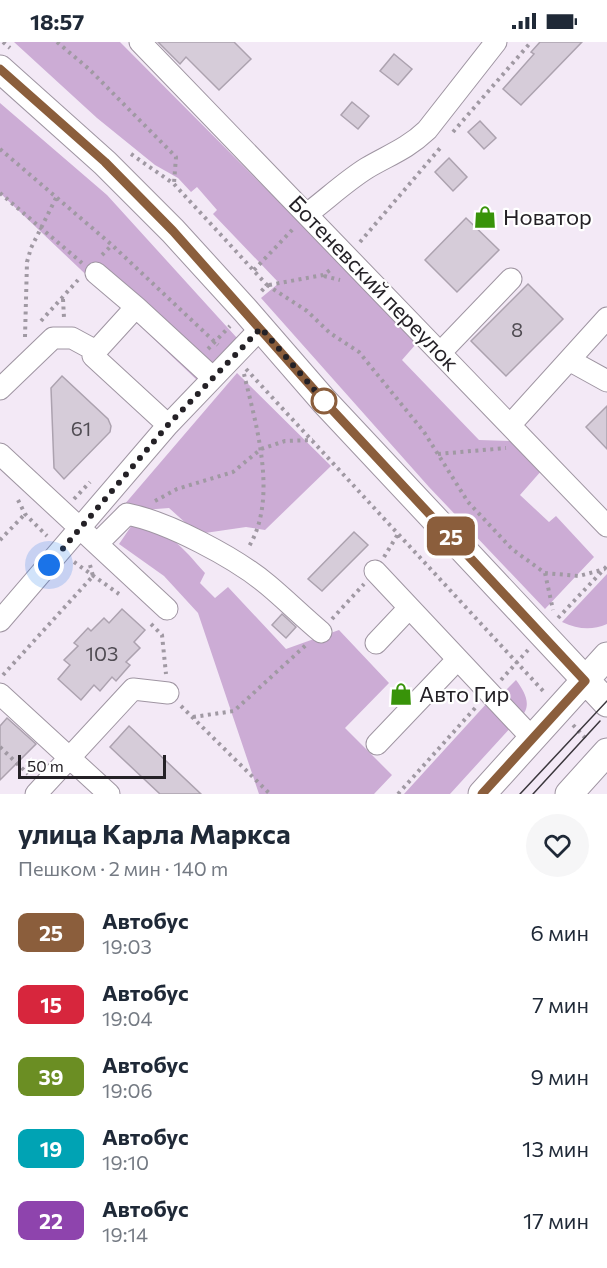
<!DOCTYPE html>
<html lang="ru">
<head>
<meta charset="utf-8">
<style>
  body { margin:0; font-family:Commissioner,sans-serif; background:#f6f6f7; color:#1f2937; height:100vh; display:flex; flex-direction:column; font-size:22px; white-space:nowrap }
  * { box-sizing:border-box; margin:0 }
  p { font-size:20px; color:#747a83 }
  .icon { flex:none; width:33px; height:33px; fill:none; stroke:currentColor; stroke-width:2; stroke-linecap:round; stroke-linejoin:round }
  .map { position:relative; height:752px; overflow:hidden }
  .panel { display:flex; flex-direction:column; background:#fff; flex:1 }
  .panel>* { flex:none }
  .badge { padding:0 12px; border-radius:9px; font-size:21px; line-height:39px }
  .scale { position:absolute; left:18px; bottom:15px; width:148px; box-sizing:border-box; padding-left:6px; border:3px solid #242126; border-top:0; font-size:16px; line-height:21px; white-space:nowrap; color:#242126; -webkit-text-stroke:4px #fff; paint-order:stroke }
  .you { position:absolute; width:30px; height:30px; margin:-15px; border:4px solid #fff; border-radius:50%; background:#1a73e8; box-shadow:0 0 0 9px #1a73e833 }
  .map>.badge { position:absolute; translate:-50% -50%; box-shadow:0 0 0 3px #fff }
  .round { display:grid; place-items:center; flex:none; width:63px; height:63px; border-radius:32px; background:#f6f6f7 }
  .summary { display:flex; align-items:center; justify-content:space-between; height:102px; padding:0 18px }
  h1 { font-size:28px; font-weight:700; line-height:45px }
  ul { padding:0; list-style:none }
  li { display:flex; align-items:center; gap:18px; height:72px; padding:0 18px }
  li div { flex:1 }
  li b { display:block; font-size:22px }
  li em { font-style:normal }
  li .badge { min-width:66px; font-weight:700; text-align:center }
  .status { display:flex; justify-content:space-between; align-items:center; height:42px; padding:0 30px; background:#fff; direction:ltr }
  .status svg { height:16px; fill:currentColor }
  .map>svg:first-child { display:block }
</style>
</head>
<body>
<div class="status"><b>18:57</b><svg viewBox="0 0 49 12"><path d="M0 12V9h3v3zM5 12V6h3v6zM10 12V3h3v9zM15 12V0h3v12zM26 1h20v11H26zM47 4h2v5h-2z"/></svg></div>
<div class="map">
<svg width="607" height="752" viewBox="0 0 607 752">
  <rect width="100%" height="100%" fill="#f3e9f6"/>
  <!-- green -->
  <path fill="#ccacd5" d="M14 0H120L324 205 416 302 402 318 479 398 512 399 542 428 520 453 549 480 556 474 594 515 545 567 429 445 261 256 279 241 213 172 217 168 197 145 191 150 178 136 155 123 97 76Z
    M0 61 107 153 237 296 198 339 0 151Z
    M237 331 331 424 265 488 246 485 198 492 169 466 118 470Z
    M132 483C169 487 182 505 205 531L200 541 215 556 228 545 286 607 339 588 389 641 345 686 392 733 374 752H259L198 571 164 534 119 502Z
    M607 532V582C591 589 578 587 562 580Z
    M516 638C525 650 533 664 520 676L499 655Z
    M487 661 512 684 450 752H404Z"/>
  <!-- building -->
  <path fill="#d6ccd9" stroke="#aca2af" stroke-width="1.5" d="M158 0H234L251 17 219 48 186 15 180 22Z
    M540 0H582L521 63 503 47 534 12 531 10Z
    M394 12 412 27 398 43 380 29Z
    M352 60 369 74 358 87 341 73Z
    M480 79 496 96 484 107 468 90Z
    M449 116 467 135 453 149 435 130Z
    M466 176 499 208 457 250 425 218Z
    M528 242 563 277 506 334 471 299Z
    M62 334 108 377 111 384 110 390 64 437 54 426 51 346Z
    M607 364V407L586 385Z
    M354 490 368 503 322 549 308 537Z
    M122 567 145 588 134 600 140 606 126 620 130 623 116 639 112 635 100 649 94 643 81 658 58 637 70 623 64 618 78 604 74 601 88 586 91 589 104 576 109 581Z
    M282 572 296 585 286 596 272 583Z
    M7 676 36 702 0 738V684Z
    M129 684 201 752H160L110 705Z"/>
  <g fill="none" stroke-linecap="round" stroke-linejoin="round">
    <!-- minor casing -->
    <g stroke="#9f95a2" stroke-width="23">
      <path id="minor" d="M140 0 607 484
        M307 172C327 157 346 139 367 126 389 113 407 107 427 88L496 0
        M96 231 136 265
        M96 309 136 265 212 335
        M441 310 511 237
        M569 318 607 339
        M0 347 53 296H72L96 309 93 314 168 383
        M511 382 607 276
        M0 412 167 567
        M97 502 127 472C168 480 236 516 268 543 286 558 303 575 321 590
        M375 529 532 696
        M0 579 168 383 261 286
        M376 601 409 566
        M0 652 109 752
        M377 702 457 618
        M36 752 133 647 168 651"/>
    </g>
    <!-- major casing -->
    <g stroke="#9f95a2" stroke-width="29">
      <path id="major" d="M0 27 105 121 173 189 245 268 324 359 607 661
        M482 752 607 614
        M569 752 607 710"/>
    </g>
    <!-- path -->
    <path stroke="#a099a3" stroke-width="4" stroke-dasharray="3 4.5" stroke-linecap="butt" d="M3 0 10 6
      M57 0 89 27 176 115 174 141
      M453 90 531 0
      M0 107 112 203 218 303
      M131 112 174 142 267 243 259 252
      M0 151 82 221
      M360 200 441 105
      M102 213 112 203
      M254 228 293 187
      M324 234 340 238
      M267 243 307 269 330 291 359 310 424 390 468 460 512 507 545 531 579 534 605 527
      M269 243 323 233 333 226
      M63 257 64 276
      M41 279 78 238
      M25 295 27 220 31 206 57 154
      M208 307 230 284
      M246 327 544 650
      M244 332C256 383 279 457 248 506
      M438 412 506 406
      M74 457 90 440
      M18 458 25 472 47 494
      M155 459 177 447 233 430 261 407 285 399 313 398
      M0 498 25 472
      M384 515 398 492
      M74 520 119 552
      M90 523 93 534
      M545 531 553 568
      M558 576 607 524
      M332 577 364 542
      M151 582 162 593 166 632
      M3 633 93 534
      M501 638 528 608
      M181 664 270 752
      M193 675 234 669 306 603
      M573 683 588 699
      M0 705 28 732
      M398 752 476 665"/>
    <!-- minor -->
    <use href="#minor" stroke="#fff" stroke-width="21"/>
    <!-- major -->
    <use href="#major" stroke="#fff" stroke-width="27"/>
    <!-- tram -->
    <path stroke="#3b373d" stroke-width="1.5" d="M520 752 607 659
      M533 752 600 679"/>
  </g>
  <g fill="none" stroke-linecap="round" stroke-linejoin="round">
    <!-- line casing -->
    <g stroke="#fff" stroke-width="14">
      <path id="line" d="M0 27 105 120 173 189 324 359 585 639 482 752"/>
    </g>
    <!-- line -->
    <use href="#line" stroke="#8b5e3c" stroke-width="9"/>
    <!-- walk -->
    <path stroke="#242126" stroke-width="6" stroke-dasharray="0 10.8" d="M49 523 168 383 261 286 324 359"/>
  </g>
  <!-- icons -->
  <defs>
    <g id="shop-bare" transform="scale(1.8)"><path d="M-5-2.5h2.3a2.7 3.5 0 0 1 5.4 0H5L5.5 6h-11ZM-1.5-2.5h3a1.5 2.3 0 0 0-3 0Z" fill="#389309" stroke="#fff" stroke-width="2.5" paint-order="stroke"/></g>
  </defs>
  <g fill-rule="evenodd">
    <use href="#shop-bare" x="485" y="175"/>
    <use href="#shop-bare" x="401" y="652"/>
  </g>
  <!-- markers -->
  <circle fill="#fff" stroke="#8b5e3c" stroke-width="3" cx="324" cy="359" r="12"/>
  <g text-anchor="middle" stroke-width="4.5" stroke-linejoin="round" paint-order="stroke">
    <!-- number labels -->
    <g font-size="20" fill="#504c53">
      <text x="517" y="295">8</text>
      <text x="81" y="394">61</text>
      <text x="102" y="619">103</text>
    </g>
    <!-- poi labels -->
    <g font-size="22" fill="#242126" stroke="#fff" text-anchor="start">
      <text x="503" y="183">Новатор</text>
      <text x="419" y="660">Авто Гир</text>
    </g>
    <!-- street labels -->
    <g font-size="22" fill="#242126" stroke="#fff">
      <text transform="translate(374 241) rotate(46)" y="8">Ботеневский переулок</text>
    </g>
  </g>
</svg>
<div class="scale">50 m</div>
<div class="you" style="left:49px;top:523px"></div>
<b class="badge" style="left:451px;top:494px;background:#8b5e3c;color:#fff">25</b>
</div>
<section class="panel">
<div class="summary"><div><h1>улица Карла Маркса</h1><p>Пешком · 2 мин · 140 m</p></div><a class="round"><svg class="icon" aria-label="heart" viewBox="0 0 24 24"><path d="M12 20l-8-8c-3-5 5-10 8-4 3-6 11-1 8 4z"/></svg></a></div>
<ul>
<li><span class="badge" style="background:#8b5e3c;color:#fff">25</span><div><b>Автобус</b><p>19:03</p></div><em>6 мин</em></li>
<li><span class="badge" style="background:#d7263d;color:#fff">15</span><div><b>Автобус</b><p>19:04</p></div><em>7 мин</em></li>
<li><span class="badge" style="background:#6b8e23;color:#fff">39</span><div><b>Автобус</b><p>19:06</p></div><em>9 мин</em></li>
<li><span class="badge" style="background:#00a3b4;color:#fff">19</span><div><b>Автобус</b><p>19:10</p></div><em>13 мин</em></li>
<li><span class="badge" style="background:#8e44ad;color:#fff">22</span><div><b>Автобус</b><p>19:14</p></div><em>17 мин</em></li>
</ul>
</section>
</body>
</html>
